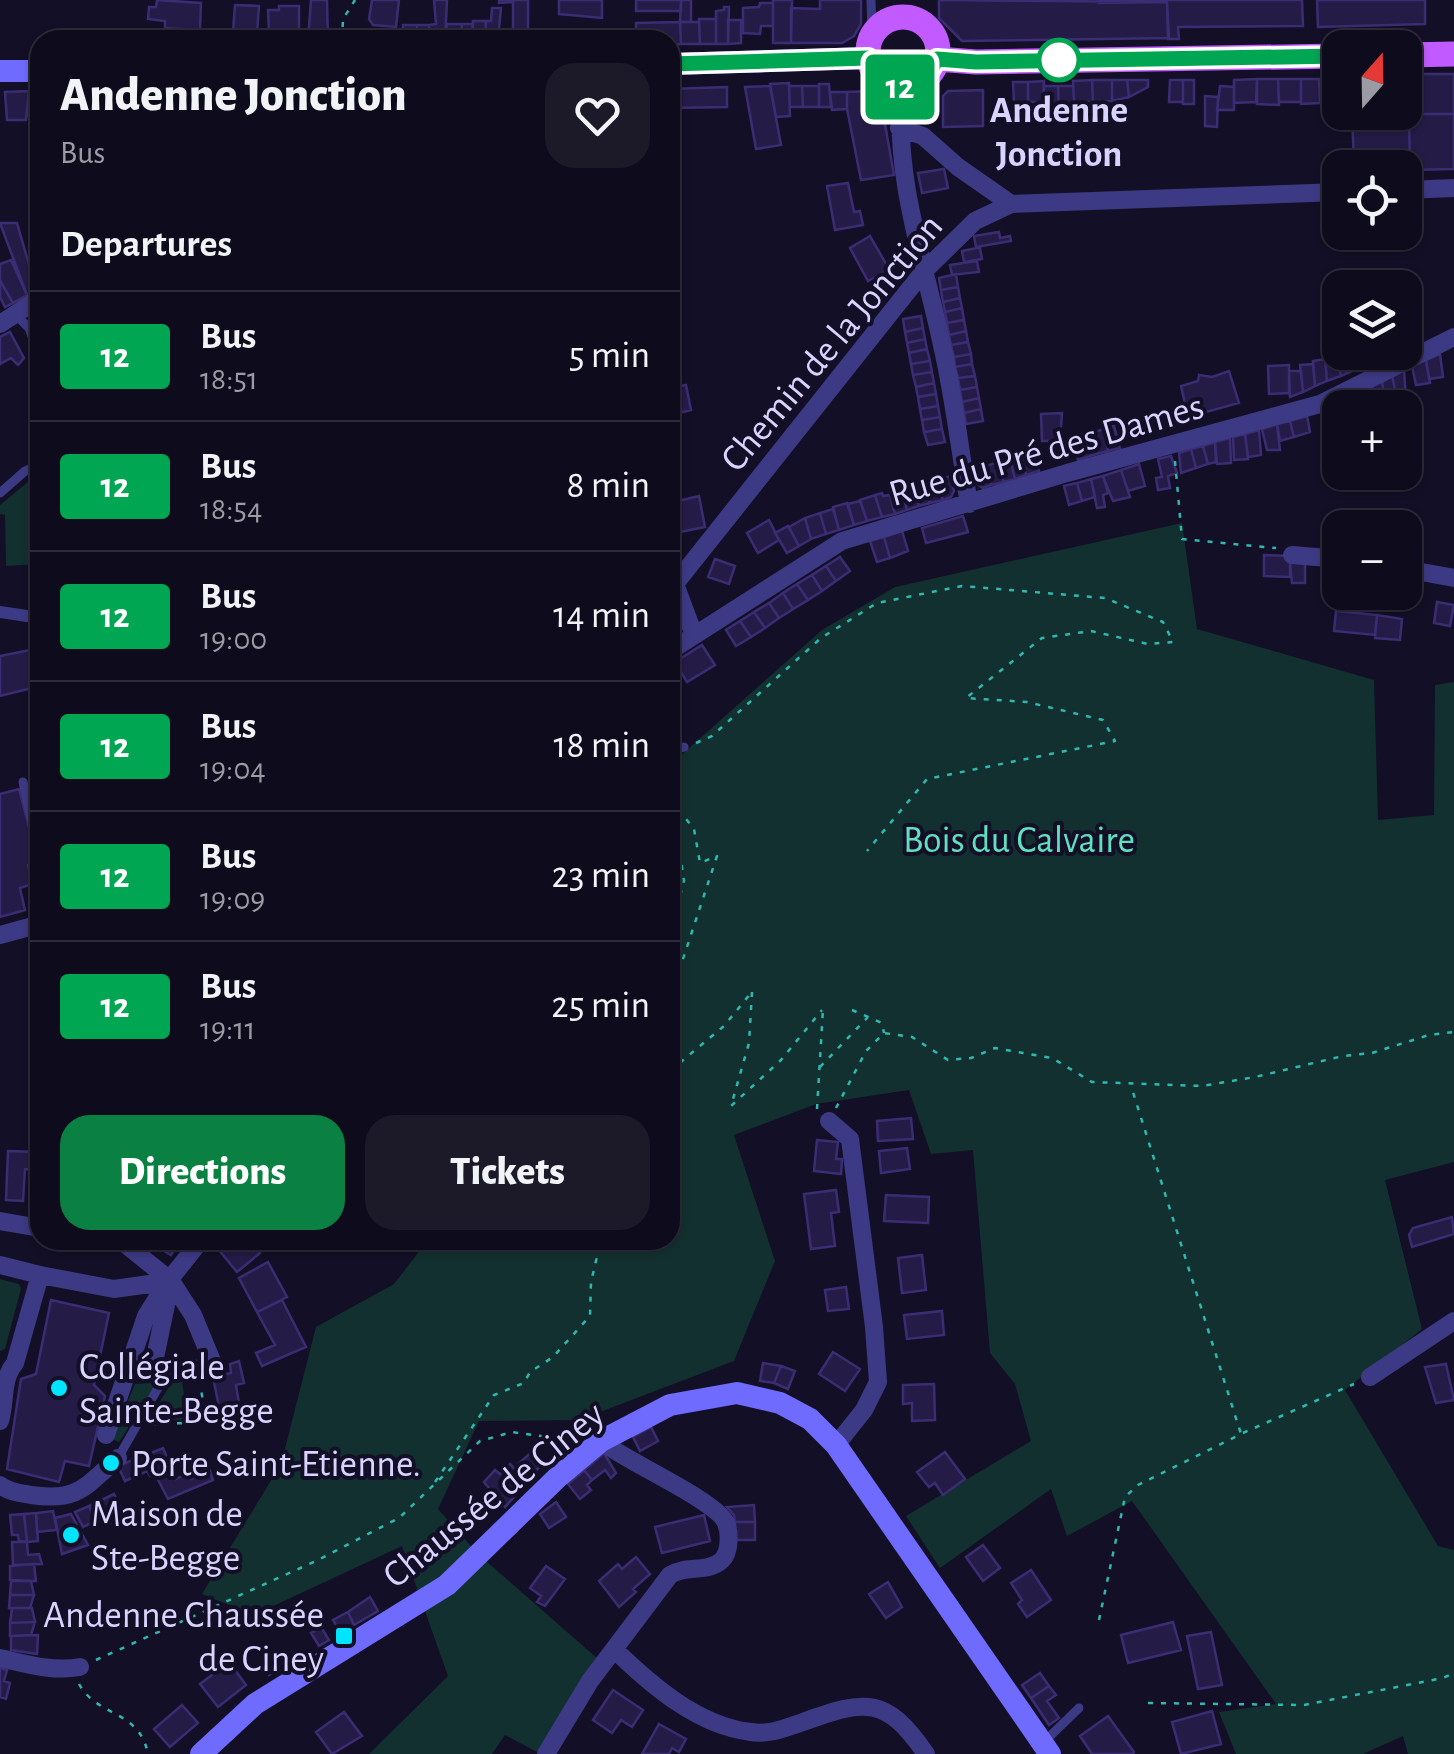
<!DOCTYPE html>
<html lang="en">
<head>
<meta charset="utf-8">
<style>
  body { margin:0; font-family:"Alegreya Sans",sans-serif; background:#1c1929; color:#f1f3f6; height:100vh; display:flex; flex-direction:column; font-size:38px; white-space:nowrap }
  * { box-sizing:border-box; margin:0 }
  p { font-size:32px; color:#9b9ba3 }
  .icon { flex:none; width:55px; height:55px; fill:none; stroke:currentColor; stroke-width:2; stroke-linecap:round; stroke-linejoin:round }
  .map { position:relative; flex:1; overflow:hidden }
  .side { position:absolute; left:30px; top:30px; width:650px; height:1220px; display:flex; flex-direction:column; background:#0e0b1c; border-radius:30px; box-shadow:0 2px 8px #0004,0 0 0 2px #2e2b3b }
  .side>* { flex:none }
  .badge { padding:0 20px; border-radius:8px; font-size:35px; line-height:65px }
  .needle { width:65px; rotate:20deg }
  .buttons { position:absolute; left:1322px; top:30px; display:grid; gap:20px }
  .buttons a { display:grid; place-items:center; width:100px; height:100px; border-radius:20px; background:#0e0b1c; box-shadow:0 2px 8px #0004,0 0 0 2px #2e2b3b; font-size:50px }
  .map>.badge { position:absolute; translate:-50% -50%; box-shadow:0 0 0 5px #fff }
  h2 { padding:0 30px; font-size:38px; line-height:90px }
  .round { display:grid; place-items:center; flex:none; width:105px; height:105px; border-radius:30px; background:#1c1929 }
  .head { display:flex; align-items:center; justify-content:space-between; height:170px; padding:0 30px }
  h1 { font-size:48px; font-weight:800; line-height:75px }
  .button { display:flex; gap:20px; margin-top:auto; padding:20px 30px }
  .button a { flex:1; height:115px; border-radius:30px; background:#0b8043; color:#fff; font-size:40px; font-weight:800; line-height:115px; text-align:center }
  .button a+a { background:#1c1929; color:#f1f3f6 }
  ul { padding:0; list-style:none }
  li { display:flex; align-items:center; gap:30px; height:130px; padding:0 30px; border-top:2px solid #2e2b3b }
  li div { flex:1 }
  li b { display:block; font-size:38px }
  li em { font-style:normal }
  li .badge { min-width:110px; font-weight:700; text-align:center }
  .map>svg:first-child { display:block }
</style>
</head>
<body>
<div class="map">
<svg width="1454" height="1754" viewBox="0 0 1454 1754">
  <rect width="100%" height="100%" fill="#130f26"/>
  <!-- green -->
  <path fill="#12302f" d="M40 472V564L6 566 5 515 0 514V505Z
    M1182 523 1197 629 1374 680 1378 820 1434 815 1435 685 1454 682V1162L1385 1180 1422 1329 1345 1390 1438 1546 1454 1550V1754H1408L1403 1736 1363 1754H1236L1219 1712 1276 1704 1132 1501 1067 1536 1051 1489 940 1568 906 1516 1031 1441 1015 1384 990 1353 973 1150 931 1154 909 1090 816 1104 734 1135 775 1261 734 1361 579 1420 479 1421 438 1509 479 1555 598 1659 537 1752 505 1735 492 1754H369L448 1676 402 1546 254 1615 202 1594 281 1464 316 1327 394 1284 428 1240H670V794L675 786 670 777V765L822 630 895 587Z
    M0 1279 19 1284 21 1289 5 1349 0 1351Z
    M172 1382H182L188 1419 147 1422Z
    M151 1383 154 1388 119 1442 112 1439 135 1384Z"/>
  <!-- building -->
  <path fill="#241b47" stroke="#3b2d73" stroke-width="2.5" d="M157 0 201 3 200 30 165 28V21L148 19 149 7H156Z
    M311 0H327L328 40H308Z
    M372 0H399L396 27 373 25 369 19Z
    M434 0H447L445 40H429V25L436 24Z
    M499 0H528V40H513V2L499 3Z
    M559 0H602V18L559 14Z
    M636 0H681V11H636Z
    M681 0H691V22H680Z
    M773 0H792L791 43H773Z
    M820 0H861V24L854 36 842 43H791V8L820 9Z
    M939 0 1167 2 1169 38 962 41 939 18Z
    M1099 0H1167V2L1099 3Z
    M1167 0H1302L1303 26 1178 27 1179 39H1168Z
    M1317 0H1425V24L1318 27Z
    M760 3H773V26H761L760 34 743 33V8L759 7Z
    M235 5 259 6 257 33 233 31Z
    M279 6H299V33L269 32 268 10H279Z
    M724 7H729L728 44H716V11L724 10Z
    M492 8H501L498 40H485L486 21H491Z
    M699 19H716V44H700Z
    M728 20H741V43L728 44Z
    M473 21H486L485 40H472Z
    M680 22H699L700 44H681Z
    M680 22 681 44 670 45V40H636V23Z
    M447 24H462L461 40H445Z
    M462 24H473L472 40H461Z
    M403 25H417V40H403Z
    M417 25H429V40H417Z
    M1405 74H1454V114H1385L1405 112Z
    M1257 79H1278L1279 105 1257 104Z
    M1257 79 1256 102 1234 103V80Z
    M1278 79H1301V102H1279Z
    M1301 79H1319L1320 103 1301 104Z
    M1319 79H1332L1333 100 1320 101Z
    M1332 79H1340V100H1333Z
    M1092 80H1112V101L1093 102Z
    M1092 80 1093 102H1074L1073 81Z
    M1112 80H1127L1129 97 1112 101Z
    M1127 80H1148V87L1129 97Z
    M1170 80H1183V102H1169Z
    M1183 80H1194V104H1183Z
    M1044 81 1043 102H1028V82Z
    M1013 82H1028V102H1014Z
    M789 83 790 116 776 117 770 84Z
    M819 84H829L831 107H819Z
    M770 86 781 145 756 149 745 87Z
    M789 86H802L803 107H790Z
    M802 86H819V107H803Z
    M1044 86H1058L1059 111H1043Z
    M1058 86H1073L1075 111H1059Z
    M1220 86 1234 87V110H1217Z
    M727 87V107L670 108V89Z
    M983 90V126L943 127V96L948 91Z
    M29 91 40 92V117L29 116Z
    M29 91 26 120H7L5 92Z
    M875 91 880 96 894 175 861 180 847 109V92Z
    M830 92H847V109L832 110Z
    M1205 96 1218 97 1217 127 1205 126Z
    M1352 114H1409L1410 170 1354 165Z
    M1409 114H1454V169L1410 170Z
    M944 169 948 188 922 193 918 173Z
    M848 183 854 212 860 211 863 225 835 230 827 186Z
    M0 223H17L30 268 40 288 27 295Z
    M999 232 1000 238 1010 236 1011 241 976 247 974 236Z
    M870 236 889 269 868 281 850 248Z
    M977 248H980L982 259 964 262 962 251Z
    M11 260 27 295 13 303 0 280V264Z
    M977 261 979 272 952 275 950 265Z
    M956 274 958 287 941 290 939 278Z
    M0 281 13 303 5 307 0 297Z
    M958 287 960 298 943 302 941 290Z
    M960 298 962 308 945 312 943 302Z
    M962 308 964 320 947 323 945 312Z
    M921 316 923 328 905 332 903 319Z
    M964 320 966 331 949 335 947 323Z
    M923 328 925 339 907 343 905 332Z
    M966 331 968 342 951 345 949 335Z
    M10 332 24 358 18 365 11 358 0 364V337Z
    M925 339 927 349 909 353 907 343Z
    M968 342 971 354 954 357 951 345Z
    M927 349 930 361 911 364 909 353Z
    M1340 349 1350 372 1341 376 1337 351Z
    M1343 352H1353L1360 367 1350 372Z
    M1353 352H1368L1372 362 1360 367Z
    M971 354 972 364 955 367 954 357Z
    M1440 354 1443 377 1429 379 1426 360Z
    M1337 355 1341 376 1327 381 1325 357Z
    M1325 359 1327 381 1315 386 1313 361Z
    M1426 360 1430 383 1416 385 1412 366Z
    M930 361 932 372 913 375 911 364Z
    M972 364 975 376 958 378 955 367Z
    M1313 364 1315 386 1303 392 1300 365Z
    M1289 365V393L1269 394 1268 366Z
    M1404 370 1406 399 1397 400 1392 375Z
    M1229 371 1239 403 1188 417 1181 386 1198 381 1199 375 1212 377Z
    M1289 371H1301L1303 392 1290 397Z
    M932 372 934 383 916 387 913 375Z
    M1392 375 1397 400 1396 404 1385 405 1382 380Z
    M975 376 977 387 960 390 958 378Z
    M1382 380 1385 404 1370 408 1362 390Z
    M934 383 936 394 918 397 916 387Z
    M686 385 691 410 670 415V388Z
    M977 387 979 398 962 402 960 390Z
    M1362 390 1370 408H1356L1350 396Z
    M936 394 938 406 920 409 918 397Z
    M979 398 981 409 964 413 962 402Z
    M938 406 940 417 922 420 920 409Z
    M981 409 983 421 966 424 964 413Z
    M1062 413 1060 441H1042L1041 414Z
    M1307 416 1310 432 1294 437 1290 421Z
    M940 417 942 429 924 432 922 420Z
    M1290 421 1294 437 1280 441 1277 424Z
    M1277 424 1280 450H1267L1262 429Z
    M1114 426 1120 448 1108 451 1104 429Z
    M942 429 945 442 928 445 924 432Z
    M1104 429 1108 451 1093 455 1087 434Z
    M1259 430 1261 455 1248 457 1245 434Z
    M1087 434 1093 455 1078 460 1072 438Z
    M1245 434 1248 459 1234 460 1233 437Z
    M1230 438 1231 463 1217 464 1215 442Z
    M1215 442 1216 462 1208 464 1203 446Z
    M1203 446 1208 464 1196 468 1191 449Z
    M1191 449 1196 468 1181 473 1179 453Z
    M1033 452 1039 471 1026 475 1021 455Z
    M1021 455 1026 475 1015 479 1010 459Z
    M1171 456 1177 473 1168 476 1170 488 1158 490 1156 478 1162 477 1158 459Z
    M1010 459 1015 479 1004 482 998 462Z
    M998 462 1004 482 991 485 986 466Z
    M1139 464 1145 486 1128 491 1121 470Z
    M986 466 991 485 983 488 977 484 974 470Z
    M1121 470 1130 497 1113 501 1103 476Z
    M951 476 954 491 951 497 943 500 937 480Z
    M1103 476 1108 493 1103 495 1105 507 1097 508 1091 479Z
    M1091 479 1095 497 1082 501 1077 483Z
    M937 480 943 500 930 503 925 484Z
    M1077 483 1082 501 1069 505 1064 486Z
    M925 484 930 503 919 506 913 487Z
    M913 487 919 506 907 510 902 490Z
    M902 490 907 510 895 514 890 495Z
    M882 493 883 496 890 495 895 514 882 517 875 495Z
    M875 495 882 517 867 521 860 500Z
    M699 496 705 527 680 532 674 502Z
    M860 501 867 521 854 525 848 504Z
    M847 503 854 525 839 530 833 507Z
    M833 509 839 530 826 534 820 513Z
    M820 513 826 534 811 539 805 518Z
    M963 516 968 532 926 543 922 528Z
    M805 518 811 539 799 546 789 527Z
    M769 520 779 540 758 553 747 533Z
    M788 526 799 546 787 553 775 533Z
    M902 531 908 551 890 558 884 537Z
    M884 537 890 558 877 562 870 541Z
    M1264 555 1290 556V577L1264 576Z
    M840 557 850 571 836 581 826 566Z
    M715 559 735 566 729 584 708 577Z
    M1290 562H1305V583H1292Z
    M826 566 836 581 822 591 812 575Z
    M812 575 822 591 808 600 797 584Z
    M797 584 808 600 793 609 783 593Z
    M783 593 793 609 779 618 769 603Z
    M1437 602 1454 605 1450 626 1434 623Z
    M769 603 779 618 765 628 754 612Z
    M1336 611 1377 615 1375 635 1334 631Z
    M754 612 765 628 751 637 740 621Z
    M1377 615 1402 619 1400 640 1375 638Z
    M740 621 751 637 736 646 726 630Z
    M702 645 715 665 687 682 675 662Z
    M40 648V686L0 696V656Z
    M19 789 38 862 28 865 32 884 20 888 25 910 0 917V794Z
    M911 1118 913 1139 878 1141 877 1121Z
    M817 1140 838 1142 836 1159H842L841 1174 814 1171Z
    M907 1148 910 1169 881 1173 879 1151Z
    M8 1151 40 1152V1170L25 1169 23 1201 6 1200Z
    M836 1190 839 1212 831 1213 835 1246 811 1249 804 1194Z
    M886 1195 929 1197 928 1223 884 1221Z
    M1452 1217 1454 1234 1412 1247 1409 1235 1413 1228Z
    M146 1240H181L171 1255Z
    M229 1240H250L260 1253 237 1272 218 1249Z
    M922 1255 926 1290 902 1293 898 1258Z
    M268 1262 287 1297 257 1312 239 1278Z
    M846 1287 849 1309 828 1311 825 1290Z
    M51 1300 109 1313 94 1385 105 1396 89 1466 65 1461 59 1482 7 1469 21 1379 36 1374Z
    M282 1300 306 1347 262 1366 256 1353 275 1345 257 1312Z
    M942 1311 944 1335 907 1339 904 1315Z
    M833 1352 860 1369 845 1391 819 1374Z
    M239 1361 244 1383 236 1385 239 1403 219 1407 213 1377 231 1373 230 1364Z
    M763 1363 781 1366 774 1383 760 1381Z
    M1446 1364 1454 1400 1436 1403 1425 1367Z
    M781 1366 795 1371 788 1389 774 1383Z
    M934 1384 935 1420 912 1421V1403L903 1404V1385Z
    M651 1427 658 1441 640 1451 633 1437Z
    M163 1448 176 1479 188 1473 191 1479 210 1471 213 1480 168 1499 155 1474 150 1476 147 1471 125 1481 118 1466Z
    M534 1450 545 1461 531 1476 518 1464Z
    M945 1452 965 1479 943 1495 935 1483 929 1487 917 1472Z
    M604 1453 616 1473 611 1478 605 1470 592 1480 584 1470Z
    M510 1464 525 1479 511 1493 515 1496 505 1507 484 1482 495 1470 500 1474Z
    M584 1470 592 1480 587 1485 591 1490 580 1499 568 1484Z
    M114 1494 125 1517 111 1523 99 1501Z
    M99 1501 107 1517 96 1521 89 1506Z
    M556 1502 566 1517 549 1528 540 1514Z
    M754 1505 755 1522H735L734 1515 727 1507Z
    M89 1506 96 1521 83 1527 75 1512Z
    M53 1511 57 1530 37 1532 36 1513Z
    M36 1513 38 1541 27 1542 24 1514Z
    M24 1514 27 1542 19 1541 18 1535H12L10 1515Z
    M71 1514 88 1545 62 1554 55 1518Z
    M704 1515 710 1541 662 1553 655 1527Z
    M735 1522H755V1540H735Z
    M12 1542H27L28 1555 39 1554 42 1564 13 1565Z
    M983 1545 1000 1568 983 1581 966 1557Z
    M636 1557 650 1574 633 1589 636 1592 619 1607 599 1581 618 1564 622 1569Z
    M34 1564 36 1581 10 1580V1566Z
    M546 1566 565 1579 545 1606 537 1602 541 1596 530 1588Z
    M1031 1570 1051 1600 1027 1617 1018 1604 1022 1600 1011 1583Z
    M11 1581H31L34 1595H10Z
    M888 1582 902 1607 886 1618 869 1594Z
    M10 1595H34L30 1608H9Z
    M370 1597 378 1611 354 1625 348 1612Z
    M12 1608H32L35 1622 10 1623Z
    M348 1612 354 1625 341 1633 333 1620Z
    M35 1622 31 1635 10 1636V1623Z
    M1173 1622 1181 1650 1128 1663 1121 1635Z
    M321 1627 329 1640 319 1646 311 1633Z
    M1211 1632 1222 1685 1198 1689 1187 1636Z
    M38 1635 37 1654 11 1650V1636Z
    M283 1651 290 1662 269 1675 263 1664Z
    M229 1662 246 1685 218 1707 200 1684Z
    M0 1668 7 1670 4 1681 10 1683 6 1699 0 1697Z
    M1040 1673 1049 1686 1031 1698 1022 1685Z
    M1049 1686 1056 1695 1047 1701 1059 1718 1049 1725 1031 1698Z
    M613 1690 643 1710 632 1727 621 1720 612 1733 593 1720Z
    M182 1705 198 1723 170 1747 154 1729Z
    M1212 1711 1221 1744 1181 1754 1172 1722Z
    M344 1712 362 1736 332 1754 316 1732Z
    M1108 1716 1134 1752 1133 1754H1092L1080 1736Z
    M659 1724 686 1739 679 1752 672 1748 669 1754H642Z"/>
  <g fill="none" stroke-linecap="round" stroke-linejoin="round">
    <!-- path -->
    <path stroke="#2fb8b0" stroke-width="2.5" stroke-dasharray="5 8" stroke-linecap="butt" d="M342 40 343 19 355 0
      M1175 461 1182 539 1276 548
      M696 743 712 736 821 638 877 603 962 586 1105 598 1163 622 1173 642 1148 644 1091 631 1042 638 966 698 1027 702 1103 720 1115 741 927 779 867 851
      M670 799 694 829 700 863 717 856 682 962 670 1014
      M670 933 684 881 678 839 680 814
      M752 992 749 1043 731 1106 781 1060 822 1010
      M852 1010 882 1023 884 1033
      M820 1067 868 1017
      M670 1071 724 1026 751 993
      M836 1108 866 1051 884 1033 912 1037 948 1060 971 1058 995 1048 1052 1058 1092 1082 1202 1086 1255 1077 1343 1056 1372 1053 1429 1035 1454 1032
      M817 1109 823 1009
      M192 1422 207 1421 200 1385
      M151 1424 192 1423 186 1387
      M1243 1433 1354 1384
      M435 1482 494 1395 524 1383 530 1372 553 1357 590 1316 591 1282 601 1240
      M1099 1620 1125 1497 1138 1485 1241 1434 1131 1086
      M96 1660 316 1561 399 1518 480 1441 512 1432 568 1440
      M79 1684C98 1718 139 1709 148 1754
      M1148 1703 1304 1705 1443 1678 1454 1673"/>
    <!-- service -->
    <path stroke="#3d3a85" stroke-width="9" d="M871 0 872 35
      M15 314 29 328 40 358
      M0 493 25 471 40 464
      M670 752 684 747
      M23 782 40 858
      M118 1458 166 1374
      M1045 1741 1079 1708"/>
    <!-- pedestrian -->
    <path stroke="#3d3a85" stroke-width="12" d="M0 612 40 618"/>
    <!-- minor -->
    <path stroke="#3d3a85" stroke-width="18" d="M902 87C893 174 924 261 942 345 954 397 960 451 969 504
      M899 128 923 136 958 167 1011 204
      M1405 190 1454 188
      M0 324 40 298
      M1292 555 1340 559
      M670 559 675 584 694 635
      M1405 569 1454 578
      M675 584 923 272 975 221 1011 204 1340 192
      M670 651 842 541 1067 473 1320 404 1454 337
      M0 935 40 924
      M829 1121 850 1139 874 1327 878 1382 864 1410 836 1445
      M0 1221 40 1228
      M106 1240 124 1243 171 1281
      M0 1265 40 1275 15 1363C1 1380 6 1401 0 1421
      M40 1275 114 1289 171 1281
      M171 1281 193 1315 214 1366 166 1374 152 1372Z
      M1370 1377 1454 1321
      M106 1435 146 1316 166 1284 201 1240
      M0 1485C9 1492 20 1493 31 1495 77 1502 85 1487 118 1458
      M615 1650C651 1685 698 1726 751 1732 770 1735 785 1728 803 1722 866 1699 886 1696 926 1754
      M0 1658C27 1664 53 1672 80 1667
      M546 1754 590 1681 670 1575C685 1565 709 1573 722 1560 730 1552 730 1533 726 1523 717 1501 625 1461 601 1441"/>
    <!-- secondary -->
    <path stroke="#6f6bff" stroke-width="22" d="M670 64 868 58
      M0 71H40
      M201 1754 255 1704 447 1585 558 1477 601 1441 670 1405 737 1393 780 1403 810 1419 836 1445 1050 1754"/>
    <!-- primary -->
    <path stroke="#c25bff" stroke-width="25" d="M868 52a35 35 0 1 1 70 0a35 35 0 1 1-70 0Z
      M1405 55 1454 54
      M937 59 976 62 1340 56"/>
  </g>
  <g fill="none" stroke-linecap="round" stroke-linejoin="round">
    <!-- line casing -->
    <g stroke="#fff" stroke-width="22">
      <path id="line" d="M670 64 868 58C878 85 900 93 924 80L937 59 976 62 1340 56"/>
    </g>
    <!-- line -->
    <use href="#line" stroke="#00a651" stroke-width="15"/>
  </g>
  <!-- markers -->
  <circle fill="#fff" stroke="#00a651" stroke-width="5" cx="1059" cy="60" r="20"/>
  <g fill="#00e5ff" stroke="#130f26" stroke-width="4">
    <circle cx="59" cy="1388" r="10"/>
    <circle cx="111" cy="1463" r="10"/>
    <circle cx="71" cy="1535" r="10"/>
    <rect x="334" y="1626" width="20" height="20" rx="5"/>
  </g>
  <g text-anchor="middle" stroke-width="8" stroke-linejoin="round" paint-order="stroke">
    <!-- stop labels -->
    <g font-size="38" font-weight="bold" fill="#d9d4ff" stroke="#130f26">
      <text x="1059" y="122">Andenne<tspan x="1059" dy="44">Jonction</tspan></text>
    </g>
    <!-- street labels -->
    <g font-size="38" fill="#d9d4ff" stroke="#130f26">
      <text transform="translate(831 342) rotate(-50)" y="13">Chemin de la Jonction</text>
      <text transform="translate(1046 449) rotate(-16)" y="13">Rue du Pré des Dames</text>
      <text transform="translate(493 1494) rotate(-39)" y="13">Chaussée de Ciney</text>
    </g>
    <!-- park labels -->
    <g font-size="38" fill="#5fe0c0" stroke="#130f26">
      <text x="1019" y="852">Bois du Calvaire</text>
    </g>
    <!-- poi labels -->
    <g font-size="38" fill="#d9d4ff" stroke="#130f26" text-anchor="start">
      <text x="79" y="1379">Collégiale<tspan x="79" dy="44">Sainte-Begge</tspan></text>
      <text x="131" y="1476">Porte Saint-Etienne.</text>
      <text x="91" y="1526">Maison de<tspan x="91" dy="44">Ste-Begge</tspan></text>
      <text x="324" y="1627" text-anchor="end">Andenne Chaussée<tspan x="324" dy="44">de Ciney</tspan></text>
    </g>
  </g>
</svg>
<div class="buttons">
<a><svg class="needle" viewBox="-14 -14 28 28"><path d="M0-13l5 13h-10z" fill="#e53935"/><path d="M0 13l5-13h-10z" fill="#9b9ba3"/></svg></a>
<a><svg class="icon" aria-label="locate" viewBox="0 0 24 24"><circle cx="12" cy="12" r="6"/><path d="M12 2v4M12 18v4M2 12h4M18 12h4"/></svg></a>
<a><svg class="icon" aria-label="layers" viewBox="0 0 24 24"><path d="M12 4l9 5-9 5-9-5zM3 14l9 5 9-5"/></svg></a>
<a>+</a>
<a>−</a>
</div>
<b class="badge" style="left:900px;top:87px;background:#00a651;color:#fff">12</b>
<section class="side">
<div class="head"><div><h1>Andenne Jonction</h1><p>Bus</p></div><a class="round"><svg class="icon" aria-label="heart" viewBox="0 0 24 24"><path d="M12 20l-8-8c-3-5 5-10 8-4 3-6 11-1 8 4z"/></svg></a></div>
<h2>Departures</h2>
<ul>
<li><span class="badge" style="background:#00a651;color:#fff">12</span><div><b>Bus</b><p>18:51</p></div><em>5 min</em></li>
<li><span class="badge" style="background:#00a651;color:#fff">12</span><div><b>Bus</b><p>18:54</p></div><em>8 min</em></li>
<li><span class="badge" style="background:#00a651;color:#fff">12</span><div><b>Bus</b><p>19:00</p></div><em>14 min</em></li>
<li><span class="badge" style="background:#00a651;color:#fff">12</span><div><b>Bus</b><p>19:04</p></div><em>18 min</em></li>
<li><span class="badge" style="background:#00a651;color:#fff">12</span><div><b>Bus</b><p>19:09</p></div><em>23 min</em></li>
<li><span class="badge" style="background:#00a651;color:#fff">12</span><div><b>Bus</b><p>19:11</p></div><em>25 min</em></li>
</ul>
<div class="button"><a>Directions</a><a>Tickets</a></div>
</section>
</div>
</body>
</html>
